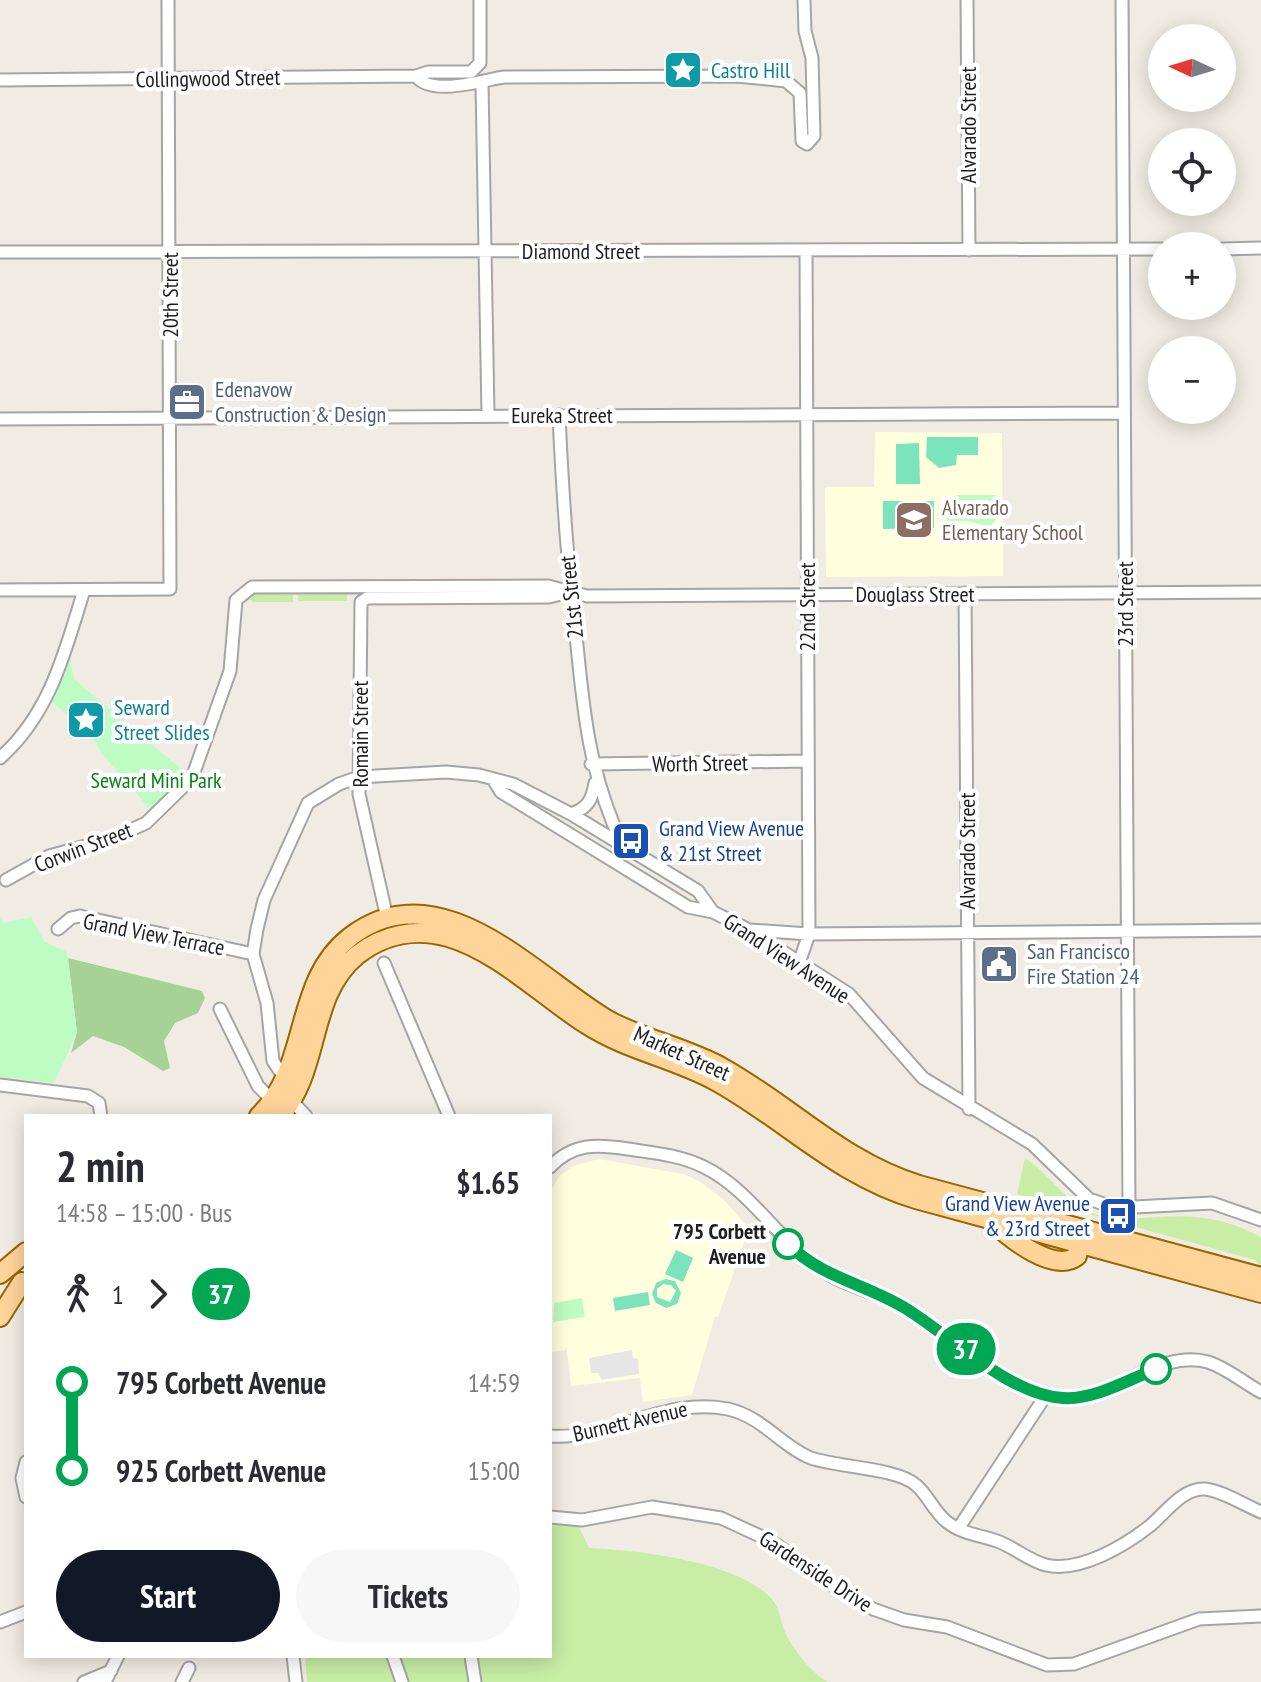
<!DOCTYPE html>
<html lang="en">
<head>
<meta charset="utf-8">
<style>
  body { margin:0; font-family:"PT Sans Narrow",sans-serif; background:#f7f7f7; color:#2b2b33; height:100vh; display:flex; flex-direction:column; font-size:30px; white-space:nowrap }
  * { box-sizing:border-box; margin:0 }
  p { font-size:26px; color:#7c7c81 }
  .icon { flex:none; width:44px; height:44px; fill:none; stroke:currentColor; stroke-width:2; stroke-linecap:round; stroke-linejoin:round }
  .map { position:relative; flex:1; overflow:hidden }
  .sheet { position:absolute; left:24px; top:1114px; width:528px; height:544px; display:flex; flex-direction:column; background:#fff; border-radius:0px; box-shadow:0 4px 20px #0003 }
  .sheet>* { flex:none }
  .badge { padding:0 16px; border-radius:26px; font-size:28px; line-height:52px }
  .needle { width:52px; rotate:274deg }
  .tools { position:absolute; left:1148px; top:24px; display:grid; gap:16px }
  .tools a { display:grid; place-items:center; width:88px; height:88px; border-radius:50%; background:#fff; box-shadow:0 4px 20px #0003; font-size:40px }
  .map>.badge { position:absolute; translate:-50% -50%; box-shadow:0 0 0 4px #fff }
  .legs { display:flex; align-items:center; gap:12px; height:88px; padding:0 32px; font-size:26px }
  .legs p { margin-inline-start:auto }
  .summary { display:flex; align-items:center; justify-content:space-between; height:136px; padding:0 32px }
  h1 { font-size:44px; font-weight:600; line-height:60px }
  .primary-button { display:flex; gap:16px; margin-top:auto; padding:16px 32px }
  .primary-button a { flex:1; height:92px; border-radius:48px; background:#111827; color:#fff; font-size:32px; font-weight:600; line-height:92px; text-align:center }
  .primary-button a+a { background:#f7f7f7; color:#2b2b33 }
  ul { padding:0 32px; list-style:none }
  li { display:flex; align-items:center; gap:28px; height:88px; font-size:30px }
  li i { display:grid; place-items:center; width:12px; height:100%; margin:0 10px; background:currentColor }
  li i::after { content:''; width:20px; height:20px; margin:-10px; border:6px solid; border-radius:50%; background:#fff }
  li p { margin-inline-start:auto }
  li:first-child i { background:linear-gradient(#0000 50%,currentColor 0) }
  li:last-child i { background:linear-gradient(currentColor 50%,#0000 0) }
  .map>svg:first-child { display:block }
</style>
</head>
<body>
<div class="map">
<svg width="1261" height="1682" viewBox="0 0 1261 1682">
  <rect width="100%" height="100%" fill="#f0ece3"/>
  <!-- education -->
  <path fill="#ffd" d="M875 432 1002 433 1003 576 826 577 825 487H874Z
    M599 1159 683 1174 699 1181 724 1200 749 1228 718 1317 715 1316 692 1395 643 1402 640 1378 571 1386 567 1350 550 1352V1193L559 1176 573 1166Z"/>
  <!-- grass -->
  <path fill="#c8eda5" d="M255 594 293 595V602H253L247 597Z
    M347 594V601H298V595Z
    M1025 1158C1051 1175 1067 1205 1098 1215 1116 1221 1140 1218 1159 1217 1196 1214 1228 1219 1261 1237V1266L1255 1260 1017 1194Z
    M577 1523 589 1548C636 1550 745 1562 774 1602 780 1610 781 1623 785 1632 793 1650 811 1672 828 1682H307L305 1656H550V1526Z"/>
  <!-- forest -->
  <path fill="#a6d295" d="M68 958 202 991 205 998 198 1013 175 1023 164 1041 170 1068 163 1071 124 1047 93 1036 71 1053 77 1032Z"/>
  <!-- park -->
  <path fill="#bdfdc3" d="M957 495H995L999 498 998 517 990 527 968 521H947L945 500H954Z
    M64 657 70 659 74 679 192 778 156 816 102 754 90 733 47 698Z
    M0 917 3 923 31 917 45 942 67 952 77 1032 54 1083 0 1077Z
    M582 1298 585 1317 553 1322 554 1303Z"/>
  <!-- pitch -->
  <path fill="#7be4bd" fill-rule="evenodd" d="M927 437H978V455H957L956 465 939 468 926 457Z
    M919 443 920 484H896V444Z
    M883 501H934V528L883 529Z
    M676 1250 693 1258 683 1282 665 1274Z
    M665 1279 675 1281 681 1293 677 1304 666 1308 656 1303 652 1294 656 1283ZM663 1284 671 1285 676 1291 670 1302 657 1297V1289Z
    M648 1292 650 1305 615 1311 613 1298Z"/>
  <!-- parking -->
  <path fill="#e6e6e6" d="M632 1350 633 1358 638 1359 639 1374 601 1380 599 1373H591L589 1358Z"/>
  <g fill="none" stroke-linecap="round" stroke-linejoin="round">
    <!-- street casing -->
    <g stroke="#a5a5a5" stroke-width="15">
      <path id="street" d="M967 0 969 250
        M1122 0 1129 1208
        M416 76C431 97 483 80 504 77L737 76 786 81 800 93 802 141 807 144 814 136 812 58 805 31 804 0
        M0 80 416 76 428 72H471L480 63V0
        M482 84 488 415
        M1222 249 1261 248
        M0 252 1162 249
        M559 415C562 482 566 549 574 616 583 701 585 762 621 842
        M0 419 1124 413
        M0 590 170 589 168 0
        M965 593 969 1109
        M0 758C50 714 65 652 84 590
        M591 764 808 761
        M493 779 501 792 688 907 713 912 749 930 849 994 923 1078 1032 1144 1089 1199 1115 1208 1212 1203 1261 1220
        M571 814C588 808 592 800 595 783
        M6 880 49 856 111 839 146 823 192 778 230 671 236 600 252 587 548 586 587 596 1261 592
        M387 918 359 794 361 602 367 598 549 597 565 593
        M58 929 71 918 80 916 253 954
        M750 930 809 934 1261 930
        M384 963 449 1116
        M799 963 809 934 806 250
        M220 1009 258 1086 273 1101
        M286 1080 273 1061 267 1003 253 954 257 929 264 900 308 803 339 784 359 777 446 772 479 775 513 784 571 814 698 891 713 912
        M0 1085 88 1096 99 1103 101 1116
        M292 1101 306 1116
        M550 1167C573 1143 596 1144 628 1149 654 1153 680 1155 704 1167 755 1192 782 1249 833 1277 856 1289 883 1295 905 1308 952 1337 1007 1393 1062 1398 1112 1402 1158 1348 1208 1362 1227 1368 1244 1383 1261 1392
        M550 1436C611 1440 666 1396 728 1409 763 1417 781 1446 811 1458 836 1467 897 1468 916 1485 928 1495 934 1512 947 1522 962 1534 980 1535 997 1541 1014 1547 1029 1561 1046 1565 1080 1573 1126 1545 1151 1525 1166 1512 1184 1487 1205 1489 1223 1491 1244 1505 1261 1512
        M26 1462 22 1478 26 1497
        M550 1517 582 1520 652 1507 721 1518 773 1542 837 1589 873 1609 904 1620 947 1627 1047 1665 1074 1664 1199 1619 1261 1616
        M958 1529 1046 1395
        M0 1622 26 1612
        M293 1656 296 1682
        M393 1656 402 1682
        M471 1656 475 1682
        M84 1682 111 1671
        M105 1682 118 1656
        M182 1682 189 1668"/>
    </g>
    <!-- primary casing -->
    <g stroke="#986700" stroke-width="22">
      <path id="primary" d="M259 1116C311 1066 292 982 350 937 440 868 533 975 606 1019 643 1040 686 1047 723 1068 791 1106 843 1162 919 1185L1261 1277
        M280 1116C322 1068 307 996 357 955 384 934 416 928 448 937 499 952 542 996 586 1024 626 1050 673 1058 714 1080 784 1118 837 1176 916 1199L1261 1293
        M992 1221C1008 1237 1054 1274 1077 1256L1081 1233
        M0 1274 26 1252
        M0 1317 22 1282"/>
    </g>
    <!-- street -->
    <use href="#street" stroke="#fff" stroke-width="11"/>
    <!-- primary -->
    <use href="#primary" stroke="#ffd499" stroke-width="18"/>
  </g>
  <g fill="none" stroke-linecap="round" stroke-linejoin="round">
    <!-- line-1 casing -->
    <g stroke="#fff" stroke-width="18">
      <path id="line-1" d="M788 1244C822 1278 866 1284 905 1308 951 1336 1009 1395 1063 1398 1094 1400 1128 1380 1156 1369"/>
    </g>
    <!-- line-1 -->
    <use href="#line-1" stroke="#00a651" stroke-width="12"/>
  </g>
  <!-- icons -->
  <defs>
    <g id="sight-square" transform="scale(2)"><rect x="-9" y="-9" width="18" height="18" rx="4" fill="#0f9aa8" stroke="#fff"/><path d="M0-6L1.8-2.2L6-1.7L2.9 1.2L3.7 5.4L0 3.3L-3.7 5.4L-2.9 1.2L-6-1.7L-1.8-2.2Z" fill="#fff"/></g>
    <g id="office-square" transform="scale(2)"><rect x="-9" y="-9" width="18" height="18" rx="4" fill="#5c6f8a" stroke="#fff"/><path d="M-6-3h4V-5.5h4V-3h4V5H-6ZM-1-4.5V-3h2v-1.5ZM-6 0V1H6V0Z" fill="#fff"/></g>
    <g id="school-square" transform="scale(2)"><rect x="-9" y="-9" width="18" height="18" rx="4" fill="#8d6e63" stroke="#fff"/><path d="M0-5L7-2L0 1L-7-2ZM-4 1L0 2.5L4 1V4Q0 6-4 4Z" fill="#fff"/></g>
    <g id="bus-square" transform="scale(2)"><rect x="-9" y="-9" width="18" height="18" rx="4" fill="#1a4fb4" stroke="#fff"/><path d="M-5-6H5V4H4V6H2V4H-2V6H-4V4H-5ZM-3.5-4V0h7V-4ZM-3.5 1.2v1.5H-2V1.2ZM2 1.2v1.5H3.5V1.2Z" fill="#fff"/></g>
    <g id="civic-square" transform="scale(2)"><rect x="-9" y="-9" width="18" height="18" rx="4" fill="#5c6f8a" stroke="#fff"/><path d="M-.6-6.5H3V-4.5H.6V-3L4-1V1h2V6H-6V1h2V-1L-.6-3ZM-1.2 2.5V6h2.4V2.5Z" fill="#fff"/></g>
  </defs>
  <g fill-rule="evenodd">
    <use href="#sight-square" x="683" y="70"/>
    <use href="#office-square" x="187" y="402"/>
    <use href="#school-square" x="914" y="520"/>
    <use href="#sight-square" x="86" y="720"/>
    <use href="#bus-square" x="631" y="841"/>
    <use href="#civic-square" x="999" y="964"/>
    <use href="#bus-square" x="1118" y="1216"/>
  </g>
  <!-- markers -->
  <g fill="#fff" stroke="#00a651" stroke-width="4">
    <circle cx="788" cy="1244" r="14"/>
    <circle cx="1156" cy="1369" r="14"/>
  </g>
  <g text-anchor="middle" stroke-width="8" stroke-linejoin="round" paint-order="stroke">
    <!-- culture labels -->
    <g font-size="22" fill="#0d838f" stroke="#fff" text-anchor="start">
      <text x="711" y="78">Castro Hill</text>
      <text x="114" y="715">Seward<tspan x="114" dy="25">Street Slides</tspan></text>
    </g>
    <!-- street labels -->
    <g font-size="22" fill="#1e1e1e" stroke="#fff">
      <text transform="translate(208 78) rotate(-1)" y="8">Collingwood Street</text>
      <text transform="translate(968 125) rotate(-90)" y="8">Alvarado Street</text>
      <text x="581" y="259">Diamond Street</text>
      <text transform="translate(170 295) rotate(-90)" y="8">20th Street</text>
      <text x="562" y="423">Eureka Street</text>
      <text x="915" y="602">Douglass Street</text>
      <text transform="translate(571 597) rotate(-96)" y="8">21st Street</text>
      <text transform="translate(1125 604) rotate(-90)" y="8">23rd Street</text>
      <text transform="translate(807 607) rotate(-90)" y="8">22nd Street</text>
      <text transform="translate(360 734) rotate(-90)" y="8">Romain Street</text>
      <text transform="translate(700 763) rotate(-1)" y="8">Worth Street</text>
      <text transform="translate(83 847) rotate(-21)" y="8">Corwin Street</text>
      <text transform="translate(967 851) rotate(-90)" y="8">Alvarado Street</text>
      <text transform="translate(154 934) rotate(11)" y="8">Grand View Terrace</text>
      <text transform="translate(787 958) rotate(33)" y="8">Grand View Avenue</text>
      <text transform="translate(682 1053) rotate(24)" y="8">Market Street</text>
      <text transform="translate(630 1421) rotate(-13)" y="8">Burnett Avenue</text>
      <text transform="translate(816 1571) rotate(33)" y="8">Gardenside Drive</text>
    </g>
    <!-- service labels -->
    <g font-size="22" fill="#4e5e75" stroke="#fff" text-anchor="start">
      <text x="215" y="397">Edenavow<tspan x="215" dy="25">Construction &amp; Design</tspan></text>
      <text x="1027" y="959">San Francisco<tspan x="1027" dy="25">Fire Station 24</tspan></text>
    </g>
    <!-- education labels -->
    <g font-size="22" fill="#785e54" stroke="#fff" text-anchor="start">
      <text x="942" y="515">Alvarado<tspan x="942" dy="25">Elementary School</tspan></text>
    </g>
    <!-- park labels -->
    <g font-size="22" fill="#048410" stroke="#fff">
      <text x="156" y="788">Seward Mini Park</text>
    </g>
    <!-- transit labels -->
    <g font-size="22" fill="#164399" stroke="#fff" text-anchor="start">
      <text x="659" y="836">Grand View Avenue<tspan x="659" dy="25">&amp; 21st Street</tspan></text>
      <text x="1090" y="1211" text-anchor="end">Grand View Avenue<tspan x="1090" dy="25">&amp; 23rd Street</tspan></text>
    </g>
    <!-- stop labels -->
    <g font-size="22" font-weight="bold" fill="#1e1e1e" stroke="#fff" text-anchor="end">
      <text x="766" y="1239">795 Corbett<tspan x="766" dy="25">Avenue</tspan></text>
    </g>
  </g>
</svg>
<div class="tools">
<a><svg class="needle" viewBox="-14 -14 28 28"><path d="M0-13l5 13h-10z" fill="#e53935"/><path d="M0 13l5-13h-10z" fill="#7c7c81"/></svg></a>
<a><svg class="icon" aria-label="locate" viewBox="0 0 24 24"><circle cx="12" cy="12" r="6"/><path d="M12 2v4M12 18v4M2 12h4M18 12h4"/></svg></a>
<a>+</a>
<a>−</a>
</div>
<b class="badge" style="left:966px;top:1349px;background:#00a651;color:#fff">37</b>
<section class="sheet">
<div class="summary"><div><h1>2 min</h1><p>14:58 – 15:00 · Bus</p></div><b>$1.65</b></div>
<div class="legs"><svg class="icon" aria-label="walk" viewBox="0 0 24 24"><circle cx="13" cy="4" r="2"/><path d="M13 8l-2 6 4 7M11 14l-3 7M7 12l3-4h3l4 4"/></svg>1<svg class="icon" aria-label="forward" viewBox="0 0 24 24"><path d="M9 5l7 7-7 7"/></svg><b class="badge" style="background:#00a651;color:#fff">37</b></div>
<ul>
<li><i style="color:#00a651"></i><b>795 Corbett Avenue</b><p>14:59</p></li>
<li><i style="color:#00a651"></i><b>925 Corbett Avenue</b><p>15:00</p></li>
</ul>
<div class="primary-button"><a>Start</a><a>Tickets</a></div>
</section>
</div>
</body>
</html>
